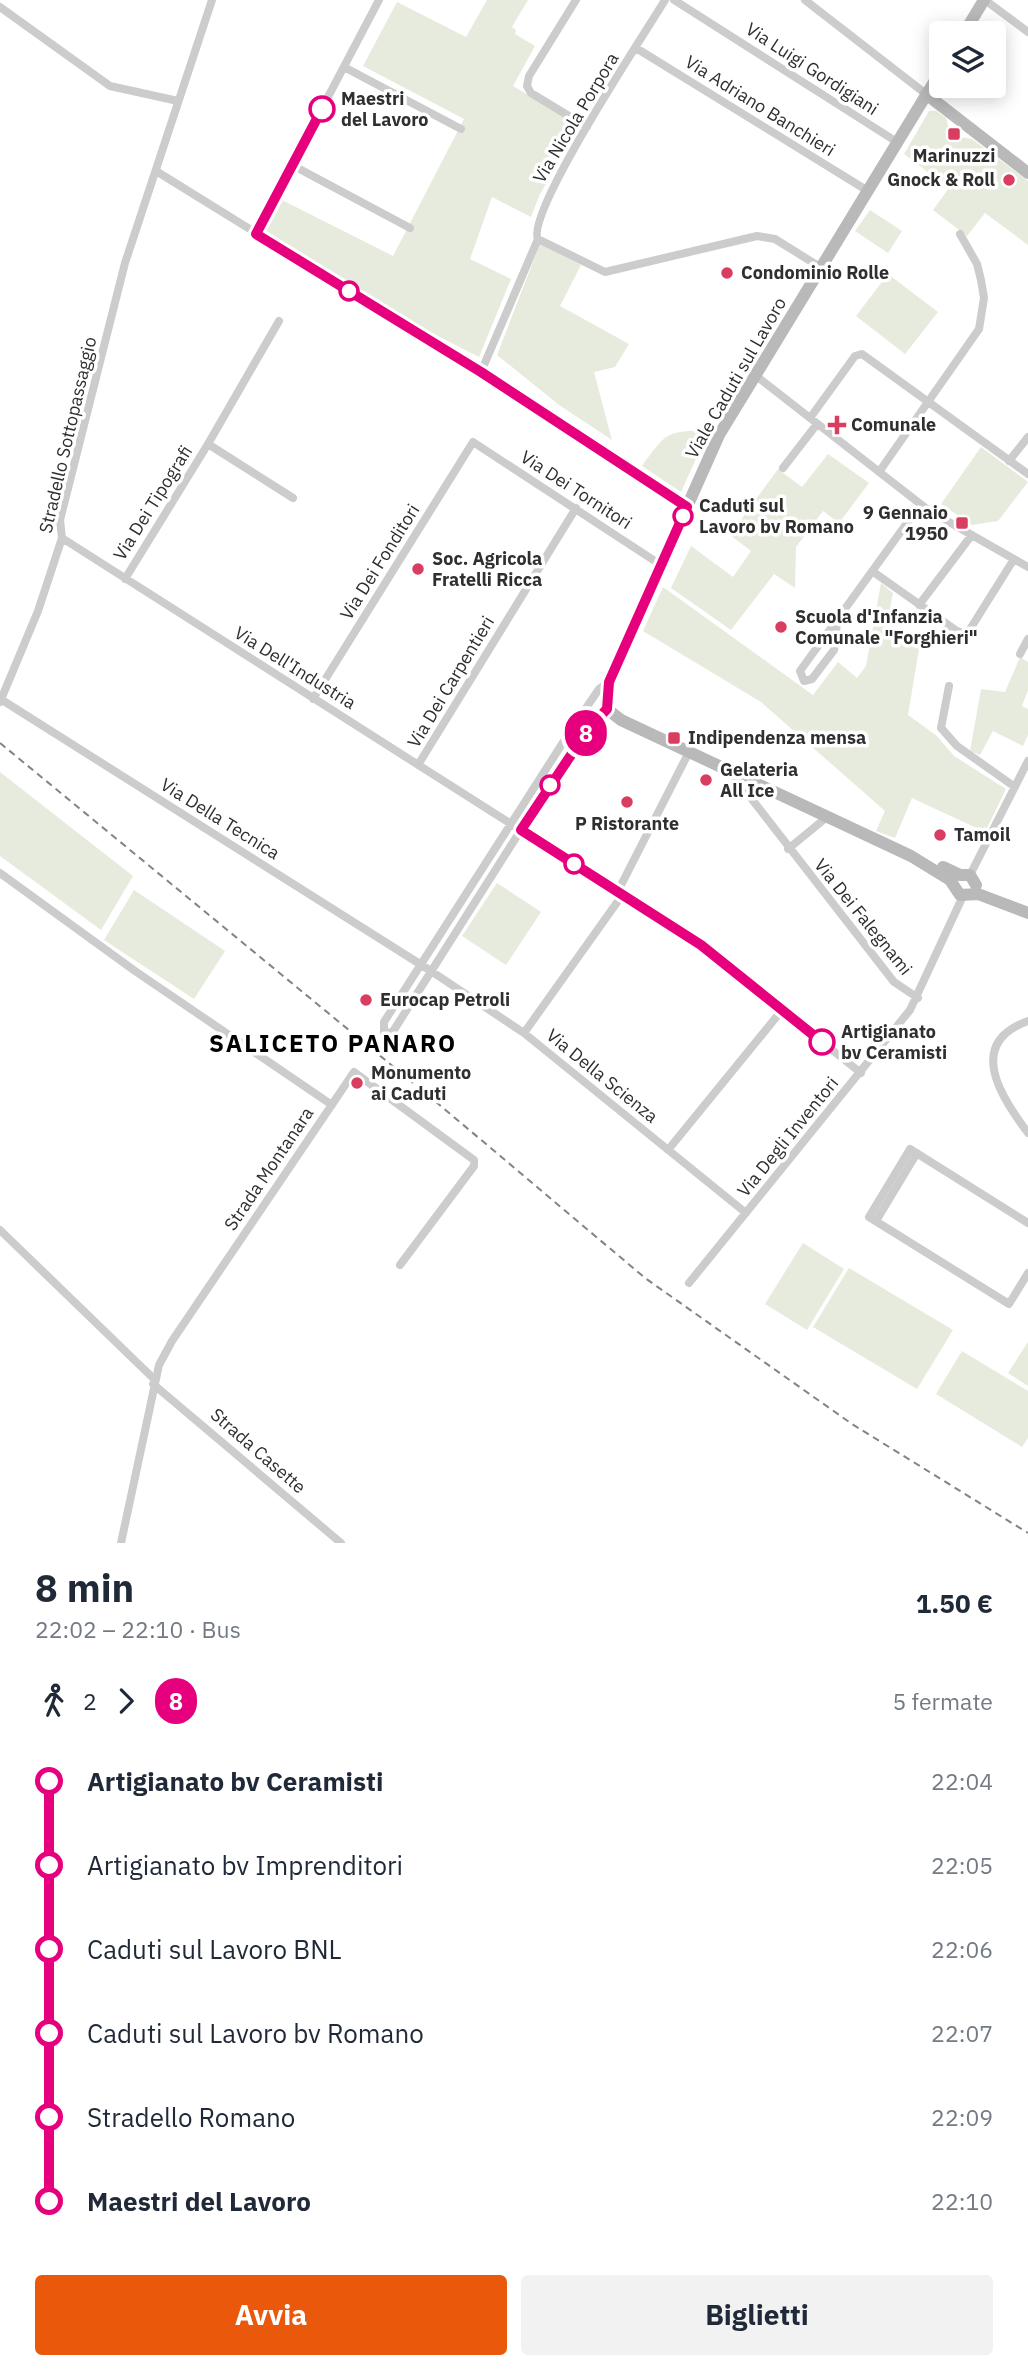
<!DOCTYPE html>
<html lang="it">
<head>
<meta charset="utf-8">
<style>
  body { margin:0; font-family:"IBM Plex Sans",sans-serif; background:#f2f2f3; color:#1f2937; height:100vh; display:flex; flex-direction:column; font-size:26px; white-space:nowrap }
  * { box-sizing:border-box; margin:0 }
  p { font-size:23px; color:#747a83 }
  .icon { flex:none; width:38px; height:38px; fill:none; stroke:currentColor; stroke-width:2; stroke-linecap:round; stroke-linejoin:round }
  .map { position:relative; height:1543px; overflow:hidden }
  .drawer { display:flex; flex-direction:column; background:#fff; flex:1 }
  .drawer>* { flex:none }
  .badge { padding:0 14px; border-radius:23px; font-size:24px; line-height:46px }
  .buttons { position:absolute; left:929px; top:21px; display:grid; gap:14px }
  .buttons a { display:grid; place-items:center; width:77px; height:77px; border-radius:7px; background:#fff; box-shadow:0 4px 18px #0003; font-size:35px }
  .map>.badge { position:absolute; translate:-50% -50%; box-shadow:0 0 0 4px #fff }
  .legs { display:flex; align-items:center; gap:10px; height:77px; padding:0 35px; font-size:23px }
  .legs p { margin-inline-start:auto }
  .headline { display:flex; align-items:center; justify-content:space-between; height:119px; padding:0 35px }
  h1 { font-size:38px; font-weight:700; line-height:52px }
  .action { display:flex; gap:14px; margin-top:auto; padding:14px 35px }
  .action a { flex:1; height:80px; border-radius:7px; background:#ea580c; color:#fff; font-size:28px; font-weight:700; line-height:80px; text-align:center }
  .action a+a { background:#f2f2f3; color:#1f2937 }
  ul { padding:0 35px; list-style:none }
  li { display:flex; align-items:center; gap:24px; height:84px; font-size:26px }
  li i { display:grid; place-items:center; width:10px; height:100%; margin:0 9px; background:currentColor }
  li i::after { content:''; width:18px; height:18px; margin:-9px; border:5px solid; border-radius:50%; background:#fff }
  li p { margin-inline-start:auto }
  li:first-child i { background:linear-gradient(#0000 50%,currentColor 0) }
  li:last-child i { background:linear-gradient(currentColor 50%,#0000 0) }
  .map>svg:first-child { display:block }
</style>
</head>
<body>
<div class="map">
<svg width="1028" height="1543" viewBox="0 0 1028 1543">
  <rect width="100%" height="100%" fill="#fff"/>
  <!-- green -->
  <path fill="#e6ebdd" d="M487 0H528L512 27 516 30 515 34 535 46 513 86 580 126 540 194 531 217 492 197 470 259 511 279 479 357 399 316 262 232 280 199 393 256 464 119 363 66 397 2 466 37Z
    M929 111H936L946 118 949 129 960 137 972 139 1028 181V245L985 213 967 236 933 210 949 188 904 154Z
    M870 210 902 231 888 253 855 231Z
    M540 244 581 265 560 306 629 344 615 367 594 372 612 440 559 405 497 355Z
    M888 274 938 312 905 354 856 316Z
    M709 430 681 492 642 466C668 431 665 432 709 430Z
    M981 447 1028 482 998 521 972 525 941 504Z
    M828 454 869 483 839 523 823 511 796 547 795 588 774 574 731 630 671 588 691 546 733 577 751 551 730 535 778 469 802 487Z
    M881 583 893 593 885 636 919 649 908 715 937 736 954 756 1006 789 985 832 912 798 895 838 876 831 885 811 761 702 643 631 663 587 813 695 838 662 857 678 866 666Z
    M1020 657 1028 662V690L1022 706 1028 709V735L1023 746 993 731 980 755 970 751 981 689 1005 692Z
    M0 772 133 876 101 930 0 856Z
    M497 883 541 912 506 965 462 936Z
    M134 890 225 951 194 999 104 940Z
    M803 1243 844 1269 807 1330 765 1304Z
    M849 1268 953 1330 917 1389 813 1327Z
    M1028 1342V1386L1008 1373Z
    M962 1351 1028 1391V1438L1022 1447 936 1394Z"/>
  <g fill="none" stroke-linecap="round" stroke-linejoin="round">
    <!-- street -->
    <path stroke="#ccc" stroke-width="8" d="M576 0 529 76 527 86 531 93 587 127
      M674 0 897 142
      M805 0 926 94
      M985 0 1028 32
      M0 7 110 86 178 101
      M636 48 868 191
      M344 67 461 129
      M292 165 410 228
      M156 171 481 372 687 507
      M256 234 379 0
      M538 239 605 272 757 236 775 239 820 267
      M481 372 538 239C524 215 646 32 665 0
      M755 375 928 510 1028 567
      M810 418 855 356 862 354 1028 474
      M208 444 293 498
      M1009 461 1028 437
      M783 468 817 424
      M879 472 979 329 984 298 981 280 977 264 960 234
      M62 538 701 945 861 1073
      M872 571 957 631 967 634 1014 559
      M125 579 208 444 279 321
      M919 605 971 536
      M837 623 834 650 812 679 804 681 800 671 920 505
      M1020 654 1028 639
      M949 686 941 728 957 746 1015 787
      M313 699 473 442 661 565
      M2 700 431 971 524 1033 746 1213
      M0 702 38 611 62 538 60 520 125 263 212 0
      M607 709 550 784 392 1033 384 1032V1022L571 730 599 689 609 682
      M418 765 576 508
      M733 775 894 982 918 998
      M788 849 827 817
      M0 873 135 971 332 1105
      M970 875 1028 761
      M618 891 689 752
      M1028 1021C964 1044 1003 1099 1028 1133
      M524 1033 623 894
      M668 1150 782 1010
      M876 1221 917 1153
      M1028 1223 910 1149 869 1217 1009 1304 1028 1273
      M0 1230 154 1379
      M689 1283 910 1010 963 896
      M153 1384 341 1543
      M121 1543 159 1365 172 1341 354 1072 474 1160V1166L400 1265"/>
    <!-- secondary -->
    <path stroke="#b9b9b9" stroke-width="12" d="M964 33 984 0
      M942 69 719 435 609 682 607 709 621 720 911 856 950 880 960 895 978 894 1028 913
      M926 94 1028 173
      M943 867 960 875H970L976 885"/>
    <!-- rail -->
    <path stroke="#848484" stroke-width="2" stroke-dasharray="7 5" stroke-linecap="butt" d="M0 743 429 1096 645 1278 852 1424 1028 1533"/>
  </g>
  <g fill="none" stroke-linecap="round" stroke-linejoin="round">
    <!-- line-1 casing -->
    <g stroke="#fff" stroke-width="16">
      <path id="line-1" d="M322 109 256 234 481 372 687 507 609 682 607 709 589 728 521 830 701 945 822 1042"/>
    </g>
    <!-- line-1 -->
    <use href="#line-1" stroke="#e6007e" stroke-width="10"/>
  </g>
  <!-- markers -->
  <g fill="#fff" stroke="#e6007e" stroke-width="3.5">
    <circle cx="322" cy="109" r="12"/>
    <circle cx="349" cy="291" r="9"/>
    <circle cx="683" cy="516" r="9"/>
    <circle cx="550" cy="785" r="9"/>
    <circle cx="574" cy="864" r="9"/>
    <circle cx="822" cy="1042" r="12"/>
  </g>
  <g fill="#d93d5f" stroke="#fff" stroke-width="2.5">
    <rect x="947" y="127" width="14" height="14" rx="3.5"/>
    <circle cx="1009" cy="180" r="7"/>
    <circle cx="727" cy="273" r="7"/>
    <path d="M833.5 414.5h7v7h7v7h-7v7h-7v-7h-7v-7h7z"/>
    <rect x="955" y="516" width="14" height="14" rx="3.5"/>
    <circle cx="418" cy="569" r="7"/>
    <circle cx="781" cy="627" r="7"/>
    <rect x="667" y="731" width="14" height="14" rx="3.5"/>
    <circle cx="706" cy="780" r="7"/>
    <circle cx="627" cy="802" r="7"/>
    <circle cx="940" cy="835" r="7"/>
    <circle cx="366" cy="1000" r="7"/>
    <circle cx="357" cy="1083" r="7"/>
  </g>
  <g text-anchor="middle" stroke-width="7" stroke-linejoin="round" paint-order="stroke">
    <!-- street labels -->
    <g font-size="18" fill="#2f2f2f" stroke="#fff">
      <text transform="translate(812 69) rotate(33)" y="6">Via Luigi Gordigiani</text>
      <text transform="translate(760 106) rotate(32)" y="6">Via Adriano Banchieri</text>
      <text transform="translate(576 118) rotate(-59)" y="6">Via Nicola Porpora</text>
      <text transform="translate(736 378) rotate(-60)" y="6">Viale Caduti sul Lavoro</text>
      <text transform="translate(68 435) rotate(-77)" y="6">Stradello Sottopassaggio</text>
      <text transform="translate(576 490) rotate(33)" y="6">Via Dei Tornitori</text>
      <text transform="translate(153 503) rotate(-58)" y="6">Via Dei Tipografi</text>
      <text transform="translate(380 562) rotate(-58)" y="6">Via Dei Fonditori</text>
      <text transform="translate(295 668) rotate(32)" y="6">Via Dell'Industria</text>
      <text transform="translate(451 682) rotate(-59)" y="6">Via Dei Carpentieri</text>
      <text transform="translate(220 819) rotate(32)" y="6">Via Della Tecnica</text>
      <text transform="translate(863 917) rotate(51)" y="6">Via Dei Falegnami</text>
      <text transform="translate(602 1076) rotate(39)" y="6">Via Della Scienza</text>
      <text transform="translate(788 1137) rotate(-51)" y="6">Via Degli Inventori</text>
      <text transform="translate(269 1169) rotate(-56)" y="6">Strada Montanara</text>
      <text transform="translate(258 1451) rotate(41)" y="6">Strada Casette</text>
    </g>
    <!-- stop labels -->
    <g font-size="18" font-weight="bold" fill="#2f2f2f" stroke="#fff" text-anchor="start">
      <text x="341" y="105">Maestri<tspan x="341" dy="21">del Lavoro</tspan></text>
      <text x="699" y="512">Caduti sul<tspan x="699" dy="21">Lavoro bv Romano</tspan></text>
      <text x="841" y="1038">Artigianato<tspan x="841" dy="21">bv Ceramisti</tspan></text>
    </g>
    <!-- poi labels -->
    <g font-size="18" font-weight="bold" fill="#2f2f2f" stroke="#fff" text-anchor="start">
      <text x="954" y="162" text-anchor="middle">Marinuzzi</text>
      <text x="995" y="186" text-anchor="end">Gnock &amp; Roll</text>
      <text x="741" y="279">Condominio Rolle</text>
      <text x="851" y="431">Comunale</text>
      <text x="948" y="519" text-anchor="end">9 Gennaio<tspan x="948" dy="21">1950</tspan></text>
      <text x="432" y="565">Soc. Agricola<tspan x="432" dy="21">Fratelli Ricca</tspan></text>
      <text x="795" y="623">Scuola d'Infanzia<tspan x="795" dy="21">Comunale "Forghieri"</tspan></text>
      <text x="688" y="744">Indipendenza mensa</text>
      <text x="720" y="776">Gelateria<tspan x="720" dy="21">All Ice</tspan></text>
      <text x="627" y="830" text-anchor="middle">P Ristorante</text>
      <text x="954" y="841">Tamoil</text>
      <text x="380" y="1006">Eurocap Petroli</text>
      <text x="371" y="1079">Monumento<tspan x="371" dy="21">ai Caduti</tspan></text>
    </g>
    <!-- district labels -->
    <g font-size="24" font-weight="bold" letter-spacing="2" fill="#000" stroke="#fff">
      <text x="333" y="1052">SALICETO PANARO</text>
    </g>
  </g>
</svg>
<div class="buttons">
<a><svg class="icon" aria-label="layers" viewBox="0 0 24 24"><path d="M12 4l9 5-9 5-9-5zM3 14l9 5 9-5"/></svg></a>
</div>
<b class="badge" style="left:586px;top:733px;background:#e6007e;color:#fff">8</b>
</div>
<section class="drawer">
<div class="headline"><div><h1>8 min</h1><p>22:02 – 22:10 · Bus</p></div><b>1.50 €</b></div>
<div class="legs"><svg class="icon" aria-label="walk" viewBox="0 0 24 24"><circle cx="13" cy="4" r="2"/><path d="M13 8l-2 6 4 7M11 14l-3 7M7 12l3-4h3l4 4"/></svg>2<svg class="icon" aria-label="forward" viewBox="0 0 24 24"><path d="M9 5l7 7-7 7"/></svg><b class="badge" style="background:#e6007e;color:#fff">8</b><p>5 fermate</p></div>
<ul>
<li><i style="color:#e6007e"></i><b>Artigianato bv Ceramisti</b><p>22:04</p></li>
<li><i style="color:#e6007e"></i><span>Artigianato bv Imprenditori</span><p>22:05</p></li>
<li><i style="color:#e6007e"></i><span>Caduti sul Lavoro BNL</span><p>22:06</p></li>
<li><i style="color:#e6007e"></i><span>Caduti sul Lavoro bv Romano</span><p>22:07</p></li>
<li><i style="color:#e6007e"></i><span>Stradello Romano</span><p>22:09</p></li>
<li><i style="color:#e6007e"></i><b>Maestri del Lavoro</b><p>22:10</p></li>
</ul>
<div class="action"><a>Avvia</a><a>Biglietti</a></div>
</section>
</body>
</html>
